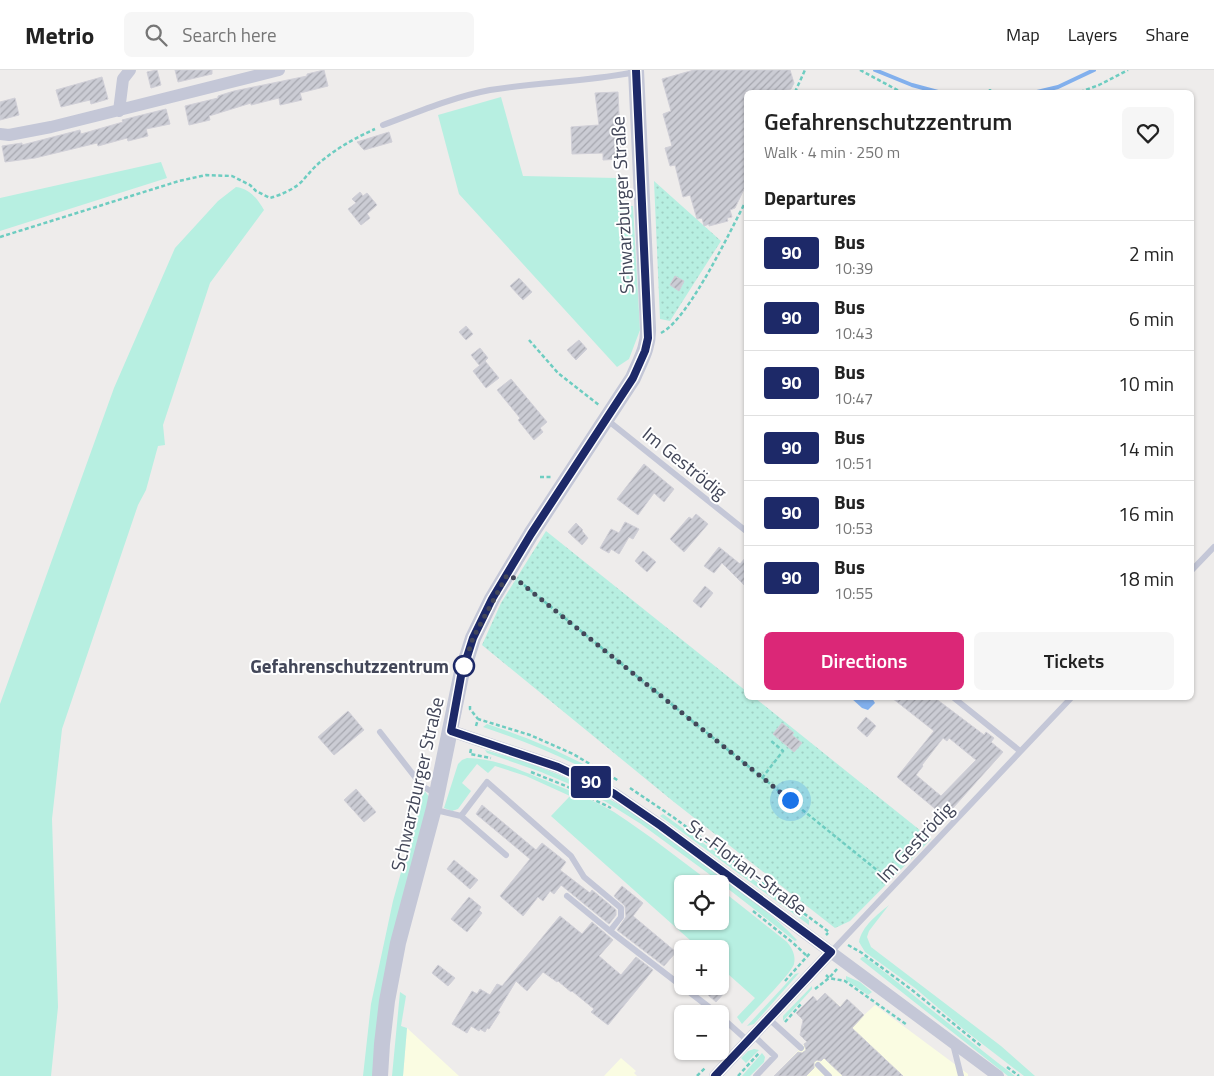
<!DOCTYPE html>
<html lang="en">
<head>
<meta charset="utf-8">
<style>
  body { margin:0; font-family:"Titillium Web",sans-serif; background:#f6f6f6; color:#222; height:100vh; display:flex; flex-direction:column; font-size:19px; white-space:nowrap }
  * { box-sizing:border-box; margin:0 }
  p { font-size:16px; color:#767676 }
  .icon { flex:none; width:28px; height:28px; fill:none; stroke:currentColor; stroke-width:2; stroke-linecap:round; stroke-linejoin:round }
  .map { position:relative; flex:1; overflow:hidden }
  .panel { position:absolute; left:744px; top:20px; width:450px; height:610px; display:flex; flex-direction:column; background:#fff; border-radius:8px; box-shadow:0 1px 4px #0004 }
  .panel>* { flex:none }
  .badge { padding:0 10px; border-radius:4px; font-size:18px; line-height:32px }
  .fabs { position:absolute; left:674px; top:805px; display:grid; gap:10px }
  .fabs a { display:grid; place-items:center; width:55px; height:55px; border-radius:8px; background:#fff; box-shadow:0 1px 4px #0004; font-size:25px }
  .you { position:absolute; width:25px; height:25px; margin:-12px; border:4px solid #fff; border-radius:50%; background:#1a73e8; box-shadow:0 0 0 8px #1a73e833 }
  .map>.badge { position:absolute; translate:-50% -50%; box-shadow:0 0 0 2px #fff }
  h2 { padding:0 20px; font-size:19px; line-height:45px }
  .round { display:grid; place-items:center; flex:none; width:52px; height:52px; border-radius:8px; background:#f6f6f6 }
  .headline { display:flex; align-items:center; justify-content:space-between; height:85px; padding:0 20px }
  h1 { font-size:24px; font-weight:600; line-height:38px }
  .primary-button { display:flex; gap:10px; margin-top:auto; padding:10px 20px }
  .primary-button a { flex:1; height:58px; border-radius:8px; background:#db2777; color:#fff; font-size:20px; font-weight:600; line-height:58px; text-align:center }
  .primary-button a+a { background:#f6f6f6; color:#222 }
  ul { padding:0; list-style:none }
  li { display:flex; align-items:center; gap:15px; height:65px; padding:0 20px; border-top:1px solid #e0e0e0 }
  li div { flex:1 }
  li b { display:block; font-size:19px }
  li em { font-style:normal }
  li .badge { min-width:55px; font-weight:700; text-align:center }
  header { display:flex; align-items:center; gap:30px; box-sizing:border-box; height:70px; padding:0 25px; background:#fff; border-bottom:1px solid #e0e0e0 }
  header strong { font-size:24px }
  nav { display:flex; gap:28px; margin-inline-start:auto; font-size:18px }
  .search { width:350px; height:45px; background:#f6f6f6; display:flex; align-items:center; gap:12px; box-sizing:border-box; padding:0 18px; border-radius:8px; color:#767676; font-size:19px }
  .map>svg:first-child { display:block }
</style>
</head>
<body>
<header>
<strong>Metrio</strong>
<div class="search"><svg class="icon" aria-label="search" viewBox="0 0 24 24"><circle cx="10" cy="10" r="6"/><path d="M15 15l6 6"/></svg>Search here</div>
<nav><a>Map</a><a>Layers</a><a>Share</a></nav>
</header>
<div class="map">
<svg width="1214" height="1006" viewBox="0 0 1214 1006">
  <defs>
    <pattern id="garden-dots" width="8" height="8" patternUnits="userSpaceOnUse" patternTransform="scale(1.25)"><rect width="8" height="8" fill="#b7efe1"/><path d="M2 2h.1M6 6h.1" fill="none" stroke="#9fcec3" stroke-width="1.8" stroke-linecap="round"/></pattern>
    <pattern id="water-ripples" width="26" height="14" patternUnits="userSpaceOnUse" patternTransform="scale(1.25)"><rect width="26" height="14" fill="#82b0ed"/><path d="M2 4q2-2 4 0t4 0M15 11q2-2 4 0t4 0" fill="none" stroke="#6c91c3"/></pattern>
    <pattern id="building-hatch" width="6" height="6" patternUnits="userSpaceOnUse" patternTransform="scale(1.25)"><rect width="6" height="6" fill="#cbccd4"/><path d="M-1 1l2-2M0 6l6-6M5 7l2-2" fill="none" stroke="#a6a7af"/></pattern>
  </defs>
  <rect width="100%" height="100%" fill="#eeeceb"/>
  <!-- commercial -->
  <path fill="#fafce2" d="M825 923 840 936 847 929 864 945 875 935 968 1004V1006H774L816 962 796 943 813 926 817 931Z
    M407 958 459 1006H403Z
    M621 988 636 1001 634 1003 637 1006H604Z"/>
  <!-- grass -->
  <path fill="#b7efe1" d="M501 27 523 106 616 108 619 136H633L640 260 629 289 617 297 459 124 438 45Z
    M161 92 167 108 0 161V128Z
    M236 117C250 119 257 128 264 140L210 213 163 355 165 375 158 376 146 420 138 435 62 659 52 749 58 937 51 1006H0V634L114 318 175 178 218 131Z
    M487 654C533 669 571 686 613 710L611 714C570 689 528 672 483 657Z
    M485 680C541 695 596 717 644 751 667 767 689 784 712 801 741 822 772 843 797 870L795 871 709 804 641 754 606 732 574 716 541 702 487 683Z
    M467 688C491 688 515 698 537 707 563 718 590 728 614 742 648 764 680 790 713 814H682V851H720V819L787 872C792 878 796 885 794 894 792 903 751 944 742 954L737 947 755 928 720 897V879H700L551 746 570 726 526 706 495 696 488 703 477 694 462 713 471 721 458 739 452 741 444 738 458 694 462 690Z
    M424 720 430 728 374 1006H363L371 934 393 831Z
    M663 744 809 850V855L660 746Z
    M889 835 869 861 867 867 871 877 1001 976 1035 1006H1024L963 959 915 918 865 882 859 872C862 856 877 845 889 835Z
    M862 887H865C916 926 964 967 1015 1006H1008L860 889Z
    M799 903 754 954 747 956 795 904Z
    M846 906 860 912 872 922 868 925 846 910Z
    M812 916V919L783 951V946Z
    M400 922 406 926 401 956 407 958 403 1006H392Z
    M754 979 759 980 746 993 741 988 748 981Z
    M762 983 765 987 764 992 750 1006H742Z"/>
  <!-- garden -->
  <path fill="url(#garden-dots)" d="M654 111 721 171 670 251 660 249Z
    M546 461 746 621V628H755L931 769 850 851 835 858 674 732 482 575 501 533Z"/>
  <!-- water -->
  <path fill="url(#water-ripples)" d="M851 628H872L875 633 868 640 862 638Z"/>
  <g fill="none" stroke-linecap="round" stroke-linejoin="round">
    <!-- stream -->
    <path stroke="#82b0ed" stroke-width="4" d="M875 0 912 15 938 22
      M1037 22 1058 17 1094 0"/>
  </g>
  <!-- building -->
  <path fill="url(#building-hatch)" stroke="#d0cfd7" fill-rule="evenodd" d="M157 0 161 15 151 18 147 2Z
    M175 0H212V4L178 12Z
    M324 0 328 16 300 23 302 30 280 35 279 28 251 35V33L209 46 210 50 189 55 185 36 218 28V26L234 21 307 6V4Z
    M694 0H790L794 13 791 19 779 22H746V115L735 138 730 140 732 147 727 148 728 151 709 156V154L704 156 702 148 697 149 690 125 683 127 675 95 670 96 665 78 672 76 663 44 671 41 662 9Z
    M102 7 108 29 91 34 90 30 61 37 56 20Z
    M618 22 621 89 603 90V83L572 84 571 57 599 55 595 23Z
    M15 28 19 45 0 50V32Z
    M166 39 170 54 146 59 148 66 128 71 127 68 98 76 97 73 35 88 5 92 2 76 22 73V75L80 60 81 64 123 52 122 50Z
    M389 62 392 72 364 80 357 72Z
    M360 122 363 126 367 123 377 135 367 144 370 148 361 155 348 139 356 133 352 129Z
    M675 206 684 211 679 221 670 215Z
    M519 208 532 222 523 230 510 216Z
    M466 256 473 264 466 270 459 262Z
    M579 270 587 279 576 290 567 280Z
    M480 278 488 288 480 296 471 285Z
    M485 291 499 308 486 318 473 301Z
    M511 309 547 352 540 358 543 362 534 370 518 350 520 348 497 320Z
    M644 394 674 419 664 432 654 423 638 445 617 429Z
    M696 444 708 454 684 482 670 469 689 447 692 449Z
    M625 452 639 459 633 469 629 467 619 484 611 479 609 483 600 478 611 459 619 463Z
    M576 453 583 460 582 461 588 468 582 475 568 462Z
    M719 477 740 494 746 487V517L722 493 714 503 704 496Z
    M643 481 656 492 647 502 635 491Z
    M705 516 713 523 701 538 693 531Z
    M892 628H935L984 665 986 662 994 668 991 672 1003 682 945 747 897 707 934 661ZM943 668 947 671 949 668 976 690 941 726 916 705 923 696 922 695Z
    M348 641 364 660 334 685 318 667Z
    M866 647 876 656 867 667 857 658Z
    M782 653 794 663 792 665 802 673 794 682 773 664Z
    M356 719 376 742 364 752 344 730Z
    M482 735 536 780 542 773 566 792 560 800 590 823 592 820 616 840V845L609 854 561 815 554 824 550 821 543 831 538 827 523 846 500 826 530 789 476 744Z
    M454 790 478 810 470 819 447 799Z
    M622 816 643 833 633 846 676 882 664 896 617 860 626 847 625 836 614 826Z
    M469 827 481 837 479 840 482 843 467 862 451 849Z
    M560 846 582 864 592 852 613 870 599 886 621 905 636 887 653 900 608 955 591 942 594 939 572 921 571 922 558 911 557 912 543 902 527 921 516 911 498 941 500 942 489 959 487 958 485 962 480 959 479 961 471 956 467 963 452 954 472 921 477 924 480 919 490 925 497 914 502 916Z
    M438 895 455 908 448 916 432 903Z
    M716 916 725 922 716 932 708 925Z
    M825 923 840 937 847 929 864 945 852 958 903 1006H843L824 988 821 991 817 990 814 992V998L806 1006H774L798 982 802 983 806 980 804 974 807 972 800 965 803 950 796 943 813 926 817 931Z"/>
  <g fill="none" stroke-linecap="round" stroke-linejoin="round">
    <!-- path -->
    <path stroke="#6ecdc1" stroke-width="2.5" stroke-dasharray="4 2.5" stroke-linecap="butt" d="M860 0 901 22
      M795 22 805 0
      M990 22V19
      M1080 22 1099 15 1128 0
      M0 167 179 111 206 105 232 106 250 115 256 121 270 128C281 125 297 118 304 109 310 102 316 95 324 89 339 77 357 67 375 59
      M661 263C689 249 730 161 746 131
      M529 270 558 303 599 335
      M540 407H551
      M519 511 888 809
      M470 636V639L478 649
      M476 656 478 649 530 665 573 684 619 711
      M471 679 470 684 491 688
      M531 702 566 716 611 738
      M762 708 783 681 770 670
      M630 718 673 747 829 862 826 865
      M753 841 792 872 808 887
      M848 875 862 883 912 920 981 976
      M826 905 829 908 845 911 907 955
      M785 911 811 882
      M815 919 829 908 837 899
      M785 952 801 934
      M1007 997 1019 1006
      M697 1006 705 998
      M738 1006 759 983"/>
    <!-- service -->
    <path stroke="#c4c7d7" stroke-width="6" d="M383 55C418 42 453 27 490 20 538 12 586 12 635 2
      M606 349 746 461
      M1191 501 1214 477
      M954 628 1020 681
      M380 662 422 716 436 724
      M435 738 440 741 461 746 487 712 571 786 584 807 621 838V847L610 861 567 826
      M461 746 506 785
      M610 861 718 944
      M831 882 1071 628
      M720 946 748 971
      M769 949 801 978
      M753 965 775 986 756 1006
      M953 974 961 1006
      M818 995 829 1006"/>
    <!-- minor -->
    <path stroke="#c4c7d7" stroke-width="12" d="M119 41 123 9 130 0
      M0 64 9 65 51 57 279 0
      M451 661 558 697 587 710 613 723 661 756 998 1006
      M715 1006 831 882"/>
    <!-- tertiary -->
    <path stroke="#c4c7d7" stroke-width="16" d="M380 1006 382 974 387 931 398 873 434 738 461 606 473 568 492 529 531 464 633 308C640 291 649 277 648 258L636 0"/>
  </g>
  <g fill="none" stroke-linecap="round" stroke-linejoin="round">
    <!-- line casing -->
    <g stroke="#fff" stroke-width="11">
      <path id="line" d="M636 0 648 268 645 281 633 308 531 464 492 529 473 568 461 606 451 661 558 697 613 723 661 756 831 882 715 1006"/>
    </g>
    <!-- line -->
    <use href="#line" stroke="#1d2968" stroke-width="8"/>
    <!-- walk -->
    <path stroke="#434759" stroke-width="5" stroke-dasharray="0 9" d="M464 596 473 568 507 505 516 509 790 730"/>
  </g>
  <!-- markers -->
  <circle fill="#fff" stroke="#1d2968" stroke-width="2.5" cx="464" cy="596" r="10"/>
  <g text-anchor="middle" stroke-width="4" stroke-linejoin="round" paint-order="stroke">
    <!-- street labels -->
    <g font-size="19" fill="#434759" stroke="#fff">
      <text transform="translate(622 135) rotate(-93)" y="7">Schwarzburger Straße</text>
      <text transform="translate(685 393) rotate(39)" y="7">Im Geströdig</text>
      <text transform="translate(417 714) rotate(-77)" y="7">Schwarzburger Straße</text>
      <text transform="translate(915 772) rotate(-47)" y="7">Im Geströdig</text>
      <text transform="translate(747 797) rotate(37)" y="7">St.-Florian-Straße</text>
    </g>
    <!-- stop labels -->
    <g font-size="19" font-weight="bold" fill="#434759" stroke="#fff" text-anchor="end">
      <text x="449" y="603">Gefahrenschutzzentrum</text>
    </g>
  </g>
</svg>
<div class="fabs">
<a><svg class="icon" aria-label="locate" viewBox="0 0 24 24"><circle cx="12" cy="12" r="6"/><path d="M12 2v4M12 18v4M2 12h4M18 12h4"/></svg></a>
<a>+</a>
<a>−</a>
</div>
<div class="you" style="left:790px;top:730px"></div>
<b class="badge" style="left:591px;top:712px;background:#1d2968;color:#fff">90</b>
<section class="panel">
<div class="headline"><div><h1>Gefahrenschutzzentrum</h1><p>Walk · 4 min · 250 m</p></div><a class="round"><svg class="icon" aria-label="heart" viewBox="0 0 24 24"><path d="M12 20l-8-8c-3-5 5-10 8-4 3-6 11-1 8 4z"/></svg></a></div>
<h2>Departures</h2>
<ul>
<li><span class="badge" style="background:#1d2968;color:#fff">90</span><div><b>Bus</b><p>10:39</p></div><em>2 min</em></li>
<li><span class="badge" style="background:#1d2968;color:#fff">90</span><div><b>Bus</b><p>10:43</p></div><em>6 min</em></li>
<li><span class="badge" style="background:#1d2968;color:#fff">90</span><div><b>Bus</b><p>10:47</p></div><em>10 min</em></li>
<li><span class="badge" style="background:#1d2968;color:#fff">90</span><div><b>Bus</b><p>10:51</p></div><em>14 min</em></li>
<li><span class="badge" style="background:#1d2968;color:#fff">90</span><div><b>Bus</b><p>10:53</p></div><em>16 min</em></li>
<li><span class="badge" style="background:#1d2968;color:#fff">90</span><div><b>Bus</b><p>10:55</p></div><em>18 min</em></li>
</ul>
<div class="primary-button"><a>Directions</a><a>Tickets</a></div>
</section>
</div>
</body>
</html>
